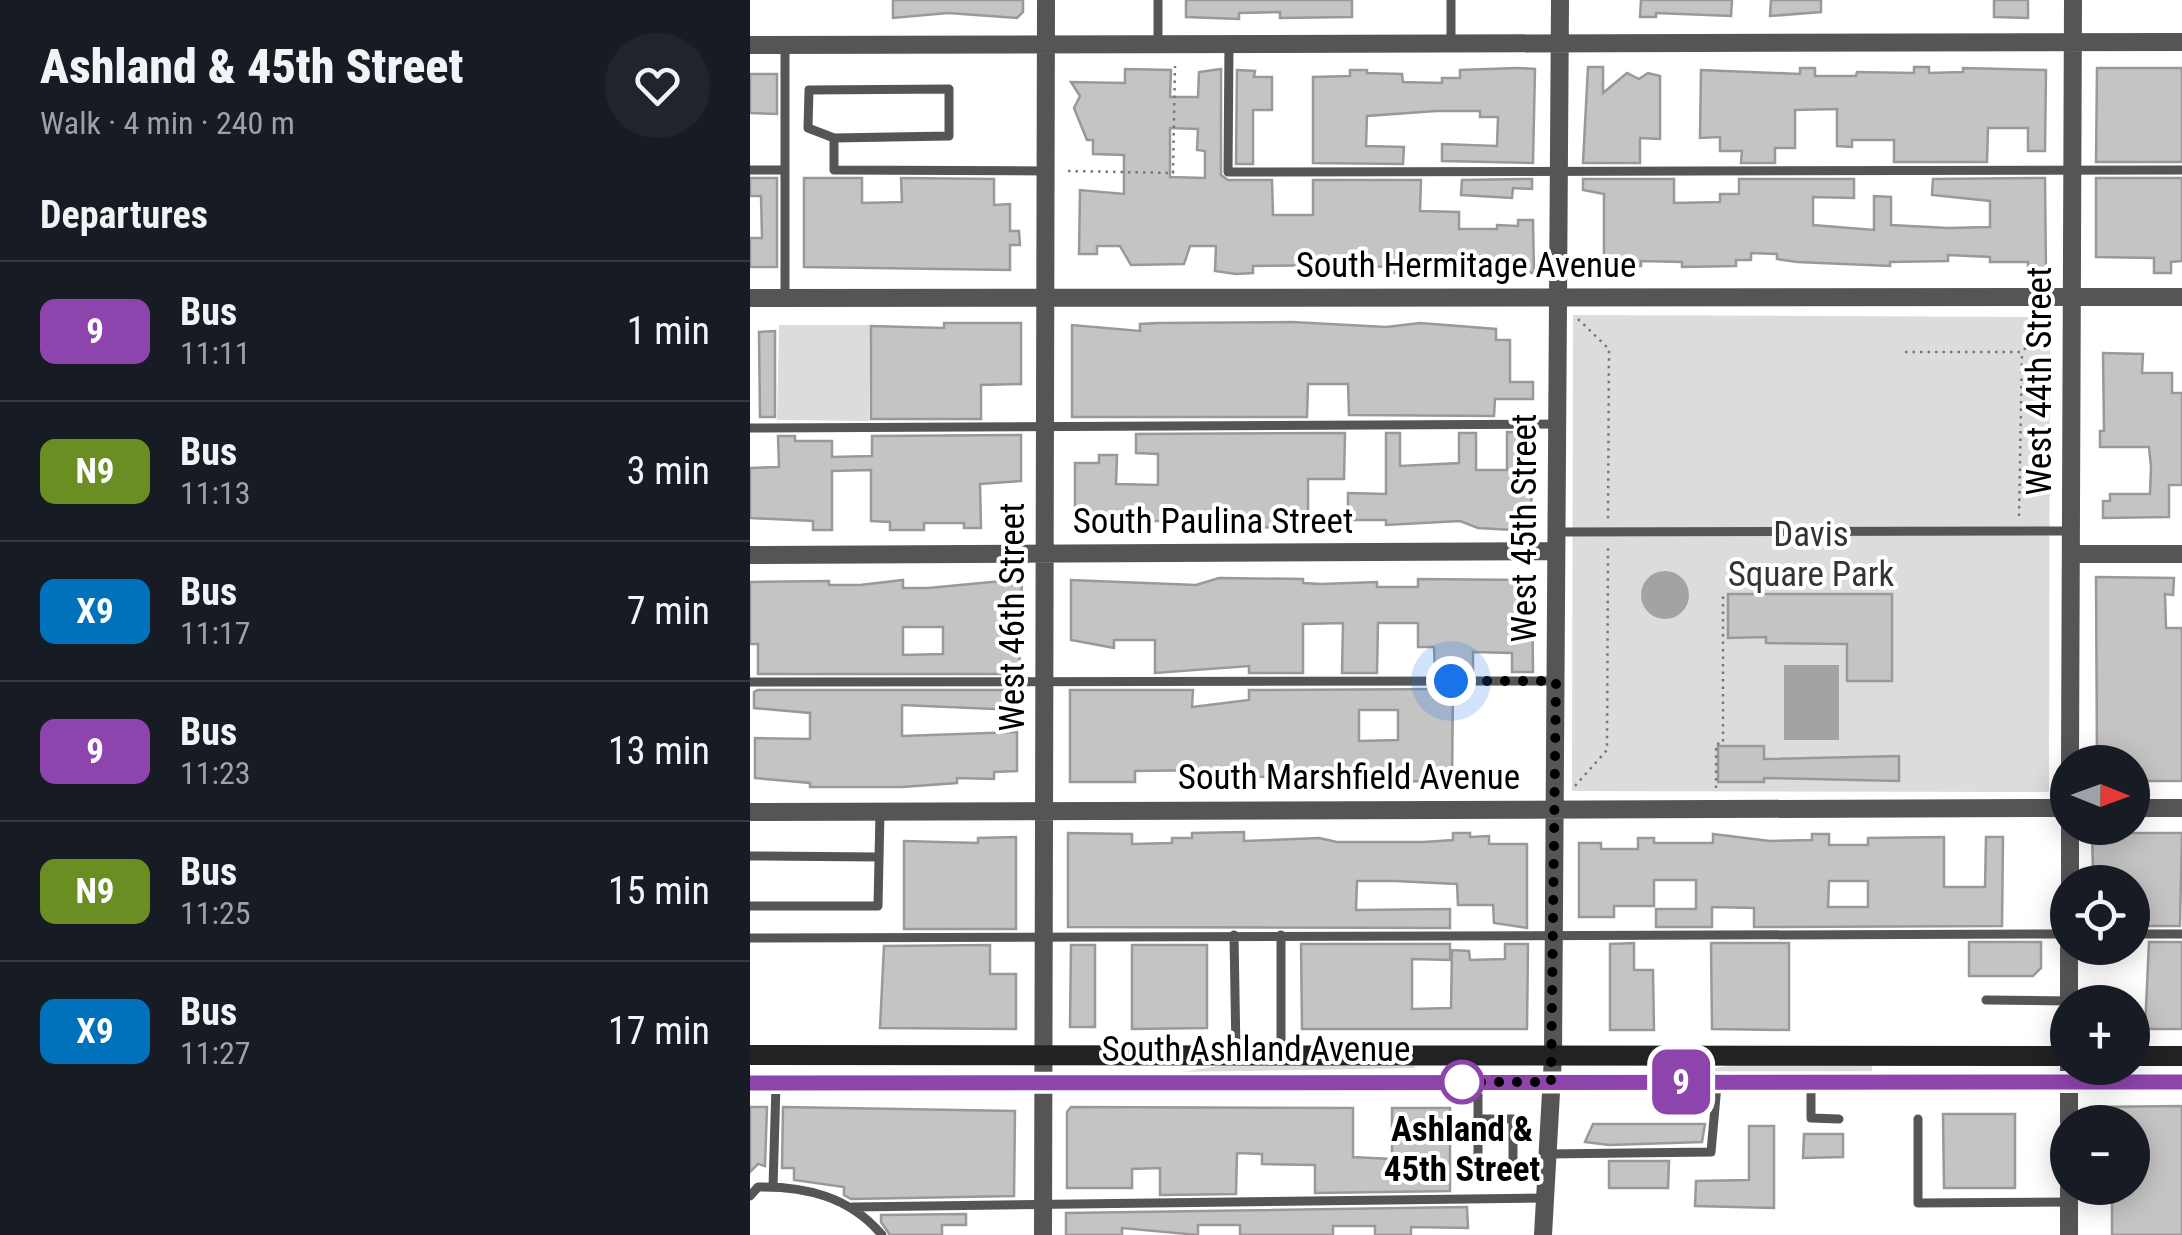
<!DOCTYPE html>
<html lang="en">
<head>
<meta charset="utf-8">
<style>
  body { margin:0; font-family:"Roboto Condensed",sans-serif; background:#20242c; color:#f1f3f6; height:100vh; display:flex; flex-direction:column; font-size:38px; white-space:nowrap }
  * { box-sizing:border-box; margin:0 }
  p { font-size:32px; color:#9ea1a6 }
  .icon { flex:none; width:55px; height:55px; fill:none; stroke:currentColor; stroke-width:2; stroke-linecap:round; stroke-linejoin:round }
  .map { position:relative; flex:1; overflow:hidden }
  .sheet { display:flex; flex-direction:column; background:#171b24; width:750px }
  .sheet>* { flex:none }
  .badge { padding:0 20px; border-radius:15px; font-size:35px; line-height:65px }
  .needle { width:65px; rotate:91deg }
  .controls { position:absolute; left:1300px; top:745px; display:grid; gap:20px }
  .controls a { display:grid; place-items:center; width:100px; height:100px; border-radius:50%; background:#171b24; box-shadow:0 5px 25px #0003; font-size:50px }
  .you { position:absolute; width:50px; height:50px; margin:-25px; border:8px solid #fff; border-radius:50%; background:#1a73e8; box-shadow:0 0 0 15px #1a73e833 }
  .map>.badge { position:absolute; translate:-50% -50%; box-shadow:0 0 0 5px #fff }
  h2 { padding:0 40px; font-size:38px; line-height:90px }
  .round { display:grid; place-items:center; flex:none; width:105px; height:105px; border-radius:52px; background:#20242c }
  .overview { display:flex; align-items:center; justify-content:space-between; height:170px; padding:0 40px }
  h1 { font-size:48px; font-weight:800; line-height:75px }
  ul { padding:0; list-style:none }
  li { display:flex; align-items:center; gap:30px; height:140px; padding:0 40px; border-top:2px solid #363941 }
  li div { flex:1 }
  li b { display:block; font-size:38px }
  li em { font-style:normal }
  li .badge { min-width:110px; font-weight:700; text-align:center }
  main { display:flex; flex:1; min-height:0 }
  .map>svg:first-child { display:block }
</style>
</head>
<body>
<main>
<section class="sheet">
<div class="overview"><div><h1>Ashland &amp; 45th Street</h1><p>Walk · 4 min · 240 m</p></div><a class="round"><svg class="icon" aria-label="heart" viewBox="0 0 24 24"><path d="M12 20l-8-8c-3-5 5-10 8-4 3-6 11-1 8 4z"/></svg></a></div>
<h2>Departures</h2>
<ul>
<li><span class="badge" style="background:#8e44ad;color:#fff">9</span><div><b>Bus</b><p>11:11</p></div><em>1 min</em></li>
<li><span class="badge" style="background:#6b8e23;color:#fff">N9</span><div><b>Bus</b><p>11:13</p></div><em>3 min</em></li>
<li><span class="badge" style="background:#0072bc;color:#fff">X9</span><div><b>Bus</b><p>11:17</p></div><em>7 min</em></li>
<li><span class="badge" style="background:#8e44ad;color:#fff">9</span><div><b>Bus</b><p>11:23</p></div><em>13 min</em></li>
<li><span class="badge" style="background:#6b8e23;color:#fff">N9</span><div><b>Bus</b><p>11:25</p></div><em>15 min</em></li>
<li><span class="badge" style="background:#0072bc;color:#fff">X9</span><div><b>Bus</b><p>11:27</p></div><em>17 min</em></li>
</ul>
</section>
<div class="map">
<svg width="1432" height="1235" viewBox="0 0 1432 1235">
  <rect width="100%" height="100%" fill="#fff"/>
  <!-- green -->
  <path fill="#dcdcdc" d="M823 315 1300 317 1299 792 822 791Z
    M29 325H120L119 421 27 420Z
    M472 1065H665V1068L433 1072Z
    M982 1065 1122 1066V1073L941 1072Z"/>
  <!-- water -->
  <path fill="#a3a3a3" d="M891 595a24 24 0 1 1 48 0a24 24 0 1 1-48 0Z
    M1034 665H1089V740H1034Z"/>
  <!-- building -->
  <path fill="#c4c4c4" stroke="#999" stroke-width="2.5" fill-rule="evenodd" d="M143 0H273V12L267 18 198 13 143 18Z
    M436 0H602V17L530 18V12L489 13V19L436 17Z
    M891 0H982L981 16 906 13V17H890Z
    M1021 0H1071V12L1020 16Z
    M1244 0H1278V18L1244 17Z
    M838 67H853V93L877 73 889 79 898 73 910 76V139L890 138V163H833Z
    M1164 67H1179V73L1213 72V68L1296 70 1295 151H1278V128H1238L1237 162H1144V140H1102V147L1087 146V109L1045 110V148H1025V163H991L992 151H970V137L950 138 951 70 1050 74V68H1065V76H1106L1107 72 1164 73Z
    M768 68 785 69 783 163 692 161V144L747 146 748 117H730V111H686L617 116 616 146 654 147 653 164 563 163V77L600 76V70H617V73L652 74 653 82 692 83V78H710V70Z
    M1347 68H1432V162H1346Z
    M375 69 421 70 420 97H448L449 72 471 69V175L478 180H522L523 215H563V180H671L670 211 709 212V229H747V225L768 226V220H783L784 273 711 267V262H671V266H652V273H636V267L598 265 503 266V273L486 274 465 271 466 246H440L434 264 381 265 370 246H347V254H329L330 190 374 194V155L343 154V140H337L324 108 330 96 321 82 375 83ZM420 128 448 129 447 150 455 151V178L420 177Z
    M487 70 505 71 504 77H522V110H503V164H486Z
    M0 74H27V114L0 113Z
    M0 178H27V267H0V238H12L11 196H0Z
    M54 178H112V203L152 202 151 178 244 179V205L260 204V231H269L270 245H260V270L54 267Z
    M1295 178 1296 274H1278V262H1240V257L1198 255V261L1140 262V266L1047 262 1027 259V254L1001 253V260H986V266L932 267V262L891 261V266H870V273H854V194L833 190V179H924V203L970 202V194H989V179H1104V198L1063 197V225L1124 230V196L1141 197V225L1198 228 1240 227V201L1182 195 1183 179Z
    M1346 178H1432V261L1421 262V273H1404V258L1346 257Z
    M782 179V189L763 188 762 198 711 195 712 180Z
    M542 322 636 327 670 323 746 329V340H760V382H783V399H745L744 416 599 415 598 384H558L557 417H322V325L390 331V324L408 323Z
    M194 323H271V384L231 385V419H121V326L194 328Z
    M25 331V417H10L9 332Z
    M1353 353 1393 354 1392 373H1422V393H1432V485H1419V517L1353 518V501H1360V494H1400L1401 467 1399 447H1350V431H1354Z
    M757 432 782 433 781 531 728 528 710 521 636 525V520H598V493L636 494V433H650V466L709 463V433H726V470H757Z
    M595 433 594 479H558V522L540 521V527L485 528V522L466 521H365V527H348V514L325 510V463H349V455H367L366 484 408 485V454L386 453V434Z
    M271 435V481L230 484 231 528H214V523H174V530H140V522L121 521V470L82 471V530H63V521L0 518V468L29 467 28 436H45V441H82V457L122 456V436Z
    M1346 577 1424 578 1423 595 1415 594 1416 628H1432V781H1382V762L1347 759Z
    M469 578 553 579V583L571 584 627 582V587H668V579L782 580 783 672H762V653L723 652V671L685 673 684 647H668V623H628L627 673H592L593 623 553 624V673H499V666L405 673V640H364V648L321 640V580L446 585Z
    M272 579 269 674H8V644H0V582L79 581V585H110L153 580V588H178ZM153 627H193V654L153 655Z
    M978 594H1142V681H1097V644L1016 643V637L978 638Z
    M703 689 702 782 647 781V777L590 780 464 775V770L385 771V782H320V690H443L442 707 499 700V690ZM609 710H648V740L609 741Z
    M267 690V710L152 705V736L267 732V771L244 772V779L207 778V783L152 787H60V783L5 778V738L60 739V713L4 708V692L8 690Z
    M968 746H1014V759L1149 756V781L1014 778V782H968Z
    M494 832V841L569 838 587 842H674L703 840V833H720V837L739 836V844H777V928L744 923 743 905H708L707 884 645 881H607L606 910 700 909V928L318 927V833L382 834V844L422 843V838H442V833Z
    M1342 833H1432L1430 926H1382V882H1349V869H1343Z
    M963 834 1020 841 1062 840V834H1079V845H1118V838L1194 837V887H1235L1236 837H1253L1252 926 1004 927V908L962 907V927H906V909H946V880H904V906H864V917H829V843H851V849H888V838H904V843H963ZM1079 881H1118V907H1078Z
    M266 837V929H154V841L228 843V838Z
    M1219 942H1291V968L1283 976H1219Z
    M1399 942H1432V1029H1395Z
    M884 943V970H903L904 1030H860V944Z
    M961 943H1039V1030L962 1029Z
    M551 944H700V960L662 959V1009L701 1008 702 950 719 951 720 960 755 959V944H778L777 1029H552Z
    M240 945V974H266V1029L130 1028 134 946Z
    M321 945H345V1027H320Z
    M382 945H457V1028L382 1029Z
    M1432 1106V1235H1362V1188H1382V1122H1340V1107Z
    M0 1107H17L15 1166 8 1164 0 1172Z
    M33 1107 265 1111 264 1196 101 1199 94 1195V1187L44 1180V1168H32Z
    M321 1107 603 1108V1157L642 1159V1108H700V1191L565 1193V1165L512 1164V1154L487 1153 486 1194 410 1195V1168L382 1169V1188H317V1112Z
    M1193 1114H1265V1188H1194Z
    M843 1124H955L952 1142 859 1145 835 1142Z
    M999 1126H1024V1208L945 1206 946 1181 999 1180Z
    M1054 1134H1093V1157L1053 1158Z
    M859 1161H919L918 1188H859Z
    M717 1207 718 1228 661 1227V1235H625V1226H583V1235H490V1225H448V1235L372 1228V1235H316V1213Z
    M216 1214V1225H192V1235H140L131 1222V1215Z"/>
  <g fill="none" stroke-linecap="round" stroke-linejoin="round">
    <!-- path -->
    <path stroke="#777" stroke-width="2.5" stroke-dasharray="2.5 5" stroke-linecap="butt" d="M318 171 423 173 425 66
      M828 319 859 349 858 520
      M1155 352H1272L1300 319
      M1269 516 1272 352
      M825 786 857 750 858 548
      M966 788V744L973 743V592"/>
    <!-- service -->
    <path stroke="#555" stroke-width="9" d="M701 42V0
      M408 44V0
      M479 44 478 172 1432 170
      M35 46V298
      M199 89V136L84 138 58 128 59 90Z
      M84 138V170L295 171
      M0 170H35
      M0 428 807 424
      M806 532 1321 531
      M0 682 806 681
      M0 856 129 857
      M0 906H128L130 812
      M1382 934H1432
      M484 935 486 1054
      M531 935V1056
      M0 938 1318 934
      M1236 1000 1319 1001
      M1061 1085V1118L1089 1119
      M728 1119H763V1174
      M1168 1119V1203L1319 1202
      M796 1154 961 1152 967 1085
      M728 1175V1085
      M23 1187 26 1085
      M0 1196 8 1187C56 1186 100 1197 132 1235
      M103 1207 793 1198"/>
    <!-- minor -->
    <path stroke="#555" stroke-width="18" d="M0 45 1432 42
      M0 298 1432 297
      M1321 554H1432
      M0 555 806 551
      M1320 762 1323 0
      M1382 808H1432
      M0 812 1318 808
      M1320 882V828
      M1319 1002V948
      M1319 1122V1068
      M293 1235 296 0
      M793 1235 803 1057 810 0
      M1319 1235V1188"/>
    <!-- secondary -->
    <path stroke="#222" stroke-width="20" d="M0 1055 1318 1056
      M1382 1056H1432
      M0 1083 1432 1082"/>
  </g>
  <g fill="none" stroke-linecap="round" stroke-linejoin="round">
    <!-- line casing -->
    <g stroke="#fff" stroke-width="22">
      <path id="line" d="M0 1083 1432 1082"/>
    </g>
    <!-- line -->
    <use href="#line" stroke="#8e44ad" stroke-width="15"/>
    <!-- walk -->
    <path stroke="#000" stroke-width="10" stroke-dasharray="0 18" d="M701 681H806L801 1082H702H712"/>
  </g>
  <!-- markers -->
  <circle fill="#fff" stroke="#8e44ad" stroke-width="5" cx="712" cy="1082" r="20"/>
  <g text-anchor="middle" stroke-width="8" stroke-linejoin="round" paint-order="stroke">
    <!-- street labels -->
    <g font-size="35" fill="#000" stroke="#fff">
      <text x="716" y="277">South Hermitage Avenue</text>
      <text transform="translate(1289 381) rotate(-90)" y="12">West 44th Street</text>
      <text x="463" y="533">South Paulina Street</text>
      <text transform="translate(774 528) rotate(-90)" y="12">West 45th Street</text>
      <text transform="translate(262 617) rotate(-90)" y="12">West 46th Street</text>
      <text x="599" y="789">South Marshfield Avenue</text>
      <text x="506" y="1061">South Ashland Avenue</text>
    </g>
    <!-- park labels -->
    <g font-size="35" fill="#333" stroke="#fff">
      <text x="1061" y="546">Davis<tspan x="1061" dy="40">Square Park</tspan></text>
    </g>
    <!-- stop labels -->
    <g font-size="35" font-weight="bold" fill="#000" stroke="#fff">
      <text x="712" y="1141">Ashland &amp;<tspan x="712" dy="40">45th Street</tspan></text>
    </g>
  </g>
</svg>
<div class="controls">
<a><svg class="needle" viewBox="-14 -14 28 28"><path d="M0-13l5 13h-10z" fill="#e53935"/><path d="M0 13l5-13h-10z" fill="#9ea1a6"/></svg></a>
<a><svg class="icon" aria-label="locate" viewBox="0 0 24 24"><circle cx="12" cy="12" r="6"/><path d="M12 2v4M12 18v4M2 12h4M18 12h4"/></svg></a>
<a>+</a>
<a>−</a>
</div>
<div class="you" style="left:701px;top:681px"></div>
<b class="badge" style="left:931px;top:1082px;background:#8e44ad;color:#fff">9</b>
</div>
</main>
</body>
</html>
